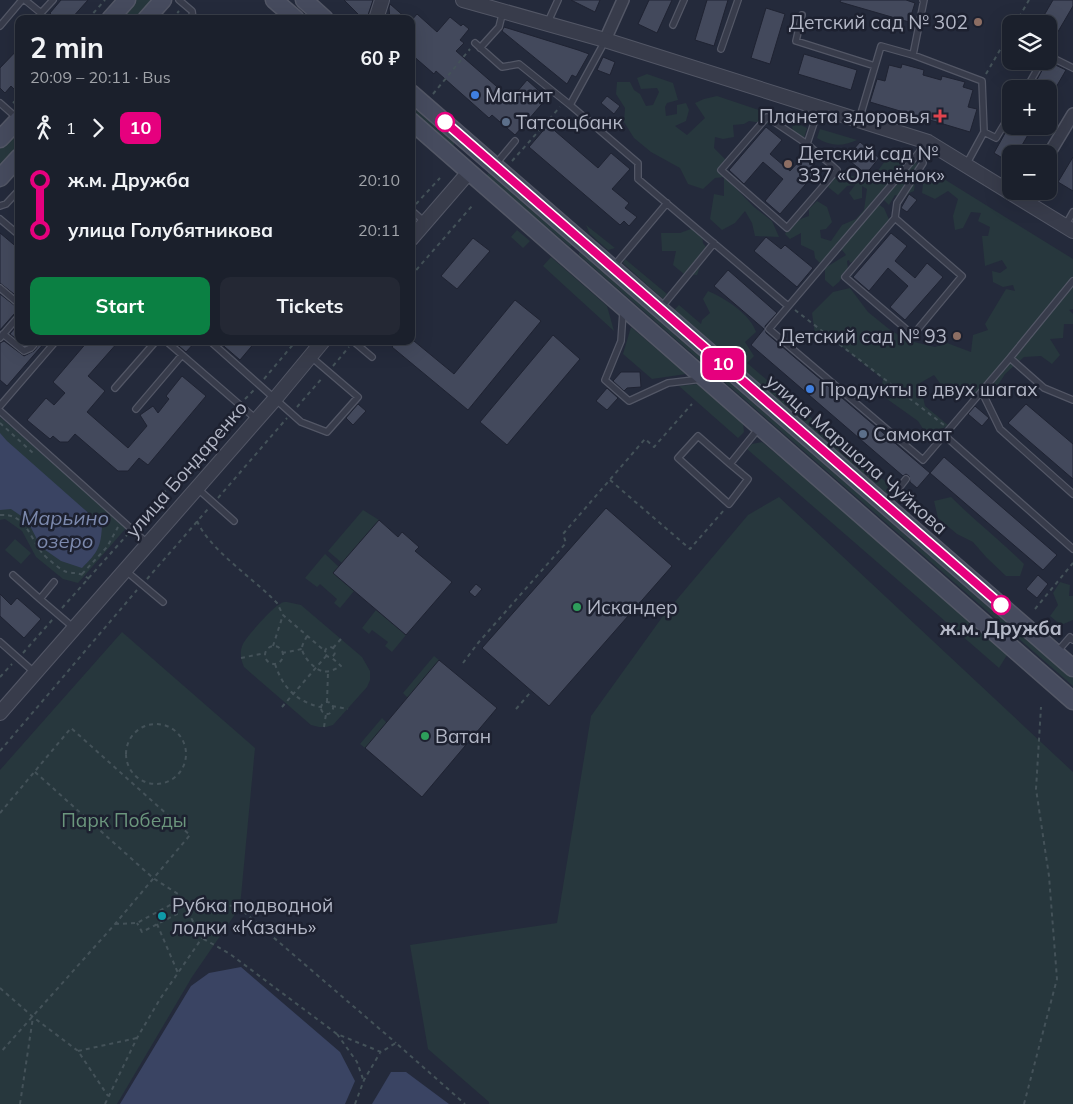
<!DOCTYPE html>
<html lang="en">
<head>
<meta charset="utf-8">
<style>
  body { margin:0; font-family:Mulish,sans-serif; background:#242834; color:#f1f3f6; height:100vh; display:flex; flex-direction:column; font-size:19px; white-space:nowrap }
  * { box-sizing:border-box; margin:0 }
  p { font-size:16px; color:#a0a3a9 }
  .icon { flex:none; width:28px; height:28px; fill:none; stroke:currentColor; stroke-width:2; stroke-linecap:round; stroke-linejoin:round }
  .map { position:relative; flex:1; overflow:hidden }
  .drawer { position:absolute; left:15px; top:15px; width:400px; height:330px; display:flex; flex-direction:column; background:#1b202c; border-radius:10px; box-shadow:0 5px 20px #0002,0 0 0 1px #393e48 }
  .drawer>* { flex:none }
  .badge { padding:0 10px; border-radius:8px; font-size:18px; line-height:32px }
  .fabs { position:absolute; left:1002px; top:15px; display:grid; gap:10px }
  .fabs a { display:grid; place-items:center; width:55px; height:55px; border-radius:10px; background:#1b202c; box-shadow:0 5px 20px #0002,0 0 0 1px #393e48; font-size:25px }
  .map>.badge { position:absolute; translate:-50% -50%; box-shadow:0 0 0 2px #fff }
  .legs { display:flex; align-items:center; gap:8px; height:55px; padding:0 15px; font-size:16px }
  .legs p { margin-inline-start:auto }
  .headline { display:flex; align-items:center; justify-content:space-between; height:85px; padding:0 15px }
  h1 { font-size:28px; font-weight:700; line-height:38px }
  .primary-button { display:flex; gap:10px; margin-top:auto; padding:10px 15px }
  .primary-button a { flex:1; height:58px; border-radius:10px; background:#0b8043; color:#fff; font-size:20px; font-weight:700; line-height:58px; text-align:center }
  .primary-button a+a { background:#242834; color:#f1f3f6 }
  ul { padding:0 15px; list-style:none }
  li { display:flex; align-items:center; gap:18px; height:50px; font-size:19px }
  li i { display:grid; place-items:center; width:8px; height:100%; margin:0 6px; background:currentColor }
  li i::after { content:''; width:12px; height:12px; margin:-6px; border:4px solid; border-radius:50%; background:#1b202c }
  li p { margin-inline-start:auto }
  li:first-child i { background:linear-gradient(#0000 50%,currentColor 0) }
  li:last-child i { background:linear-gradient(currentColor 50%,#0000 0) }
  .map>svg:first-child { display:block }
</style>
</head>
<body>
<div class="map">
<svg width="1073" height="1104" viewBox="0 0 1073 1104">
  <rect width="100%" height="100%" fill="#242a3b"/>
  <!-- green -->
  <path fill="#27373d" d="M134 0H155L137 19H117Z
    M647 74 673 83 678 100 667 103 665 107 666 116 677 114V105L686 103 689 110 686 121 675 126 687 135 705 118 695 103 704 99 717 96 771 114 769 124 749 121 744 124 733 125 734 137 723 139 715 137 714 148 726 160 718 170 754 207 772 221 779 237 755 236 752 223 745 211 735 223 722 230 710 219 714 194 724 196V177L715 178 703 189 688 184 680 168 651 152 634 138 624 122 625 108 616 94 617 82H630L634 90 640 94 646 106 653 105 659 92 657 88 641 89 637 78Z
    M411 106 454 142V145H451L411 111Z
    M796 123 807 128 804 138 794 133 792 127Z
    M820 129 857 140C842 147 830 146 817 138Z
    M15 134 19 140V148L0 169V147Z
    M898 156 916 161 917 168 914 191 909 193 904 199 895 195 889 205 883 199 878 204 884 208 890 222 858 259 850 263 849 260 847 261 848 269 839 282 833 287 825 280V268L846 255 842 250 821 264 815 258 814 251 801 245V233L790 239 785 234C789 225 799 219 809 216V209L817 201 827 207 832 222 826 229 820 230 821 238 831 241 842 225 856 219 864 210 867 189 862 186V198L854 200 849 193 855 185 847 186 838 195 828 187 838 174 860 177 874 176 888 157Z
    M488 173 574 243 570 247 487 176Z
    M936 174 1073 259V309L1069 310 1073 314V324H1064L1063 338 1050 339 1060 355 1052 364 1041 356 1024 357 1005 374 993 393 957 399 950 397 934 375 920 383 925 406 948 425 929 438 918 421 880 394 883 379 836 342 815 335 812 313 833 292 850 288 868 312 889 329 906 340 935 347 947 343 971 352 973 335 988 330 985 324 1006 289 1015 291 1013 285 1003 287 993 282 992 271 1000 273 1007 268 1002 260 985 266 982 236H988L990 227 978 221 981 213 971 212 963 228 955 230 953 216 958 199 948 191 935 199 922 193 924 175Z
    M586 225 615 248 608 250 590 234Z
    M696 227 702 232 703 243 709 251 702 260 697 275 684 274 673 265 676 251H662L661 233H680Z
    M517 230 530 241 523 248 511 237Z
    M581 250 1073 678V686L579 255V253Z
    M551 257 607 306 614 331 543 266Z
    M625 259 667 294 663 299 623 263Z
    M708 291C725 298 751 315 756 332L745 342 754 356 747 363 893 488 885 498 672 312 679 305 701 324 702 320 710 313 703 299Z
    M631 327 686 374 652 379 623 354Z
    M697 384 743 423 744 432 738 438 679 386Z
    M0 417 127 527 78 583 63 579 36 557 22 531 5 519 0 520Z
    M762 442 846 512 1007 655 999 668 747 449 752 444Z
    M779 497 1073 772V1104H489V1102L428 1049 410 945 557 923 591 716 663 616 748 515Z
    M951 497C974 520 1000 540 1024 564L1020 576H1006L986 557 973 542 957 534 938 518 934 501Z
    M363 510 379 520 342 563 328 551Z
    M15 539 31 553 21 564 5 550Z
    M325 554 339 567 334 574 354 591 340 608 334 603 337 599 320 584 317 587 305 578Z
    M1060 582 1070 585 1069 596H1073V620L1061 625 1050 616 1058 605 1053 593Z
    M287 602 301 605 362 657 370 671V680L367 687 333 725 326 727H319L311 725 244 667C241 660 239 652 243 644 246 637 273 607 280 604 282 602 284 602 287 602Z
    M376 610 406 635 392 652 385 646 388 642 372 630 369 634 362 628Z
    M122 632 255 748 240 907 192 977 117 1104H0V770Z
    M434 656 439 660 408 698 403 693Z
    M382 718 387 723 365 748 360 744Z"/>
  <!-- water -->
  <path fill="#3a4463" d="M0 433 7 441 102 525C101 547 98 552 82 568L61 561 41 547 27 520 11 509 0 510Z
    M241 967 340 1052 355 1081 345 1104H120L191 986 209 973Z
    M391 1072H406L449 1104H372Z"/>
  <!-- building -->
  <path fill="#43495c" stroke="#1f2332" d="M61 0H88L71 19H56L50 13Z
    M344 0H373L368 15 360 16Z
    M571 0H600L595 12Z
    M649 0H672L657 33 638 24Z
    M707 0H728L714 46 695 40Z
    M841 0H906L915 3 909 22 840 2Z
    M1053 0H1073V6L1049 47V24H1039Z
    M390 4 407 19H390L389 8Z
    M766 8 785 14 770 64 751 58Z
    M417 14 437 32 450 17 461 26 463 24 469 29 460 40 464 43 456 51 511 99 527 80 547 98 515 135 492 115 489 118 436 71 434 74 411 54V21Z
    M504 27 578 50 589 54 576 77 572 75 567 84 502 31Z
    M19 48V84L14 89 11 86 5 93 0 88V68Z
    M804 54 857 70 851 90 798 74Z
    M603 57 615 62 610 75 597 70Z
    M1047 61 1066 70 1055 89H1032Z
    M902 64 924 70 923 75 941 80 942 76 965 82 963 87 973 90 968 107 977 109 970 132 870 102 877 79 885 81 889 65 901 68Z
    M607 96 620 106 614 114 601 103Z
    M548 125 598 168 611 153 630 169 612 189 629 203 625 208 637 217 629 226 624 221 620 225 529 147Z
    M1009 126H1033L1017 154H1011V163L994 153Z
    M766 127 782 140 770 154 790 171 803 157 818 170 780 214 765 201 783 179 763 162 744 184 729 170Z
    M860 142 879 158 866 174 846 158Z
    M1073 157V191L1058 182Z
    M909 194 917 200 907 212 901 208Z
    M0 233 19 249V298L0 283Z
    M891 233 907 246 895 261 915 278 927 263 943 277 905 320 890 307 908 286 888 268 869 291 853 277Z
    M766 237 781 249 785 245 813 268 797 287 754 251Z
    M473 238 490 251 457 289 441 276Z
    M728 270 777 313 765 326 766 333 930 473 917 488 910 482 909 476 906 474 903 476 751 345 764 329 714 286Z
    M0 294 19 309V311L15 313 0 330Z
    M515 300 541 321 468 410 392 347 397 341H414L454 374Z
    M19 323V341L10 334Z
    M553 335 580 359 507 445 480 422Z
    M4 341 24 356 34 351 42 341H46L7 386 0 380V343Z
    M88 341H119L88 376 105 391 87 412 128 448 147 426 140 415 153 406 158 413 169 399 166 396 182 376 206 396 148 465 139 458 128 471H118L75 434 68 442H60L53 436 50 439 27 420 46 398 54 405 65 393 53 382Z
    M173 341H196L186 352Z
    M218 341H256L240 360Z
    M621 372H640L641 387 627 388 624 391 613 381Z
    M607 388 618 398 607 410 596 401Z
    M358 404 366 411 353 425 346 418Z
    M1026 404 1073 444V479L1008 423Z
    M975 406 989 418 982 426 968 414Z
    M944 457 1057 555 1043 570 930 473Z
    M606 508 672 566 549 706 482 648Z
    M379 520 398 537 402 532 419 547 415 551 452 582 406 635 333 573Z
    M1038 575 1048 584 1037 598 1026 589Z
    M476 584 482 589 475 597 469 592Z
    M0 594 11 605 17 598 41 619 24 638 0 616Z
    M439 660 497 708 422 797 365 748Z"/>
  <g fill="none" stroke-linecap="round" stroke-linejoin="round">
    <!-- service casing -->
    <g stroke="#535766" stroke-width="8">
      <path id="service" d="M25 0 41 13 53 0
        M179 0 192 11 193 19
        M802 15 796 41 875 66
        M547 24 558 0
        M673 25 684 0
        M0 26 22 0
        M605 41 570 105 638 163V179L788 306
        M475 43 502 67 519 64 570 105
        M480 48 499 27 503 11
        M721 49 738 0
        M913 55 924 0H923
        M1049 56 1073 68
        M1026 89 1042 61
        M0 103 17 118
        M859 120 881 46 913 55 982 81 984 132
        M927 143 769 329 923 460 1010 358
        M807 144 837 170 787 228 721 170 767 117 807 144 819 108
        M495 165 515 141
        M966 165 984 132 996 138 1011 113
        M0 206 6 204 19 190
        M411 210 425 222
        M895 218 845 277 913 335 962 276 895 218 897 203 923 163 920 151
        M0 219 19 235
        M1065 226 1073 212
        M614 266 667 203
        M1073 281 1010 358 1044 388 1073 400
        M0 288 19 304
        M660 309 714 243
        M623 312 621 341 605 380 629 401 668 383 702 379
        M3 334 24 351 31 348 37 341
        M0 338 19 316
        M166 341 256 419
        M210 341 301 422 327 432 358 397 310 356
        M353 341 372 357
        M115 388 156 341
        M982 392 1000 429 1073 494
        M0 406 56 341
        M136 409 182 355
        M0 411 147 543
        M944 435 1073 549
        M730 464 748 479 729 504 678 458 698 436 730 464 759 428
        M899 488 906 479
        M198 489 234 521
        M126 571 163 602
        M13 575 40 599
        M54 582 40 599 74 628
        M0 642 34 672
        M1057 652 1070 637 1073 640"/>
    </g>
    <!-- minor casing -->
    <g stroke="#535766" stroke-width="14">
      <path id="minor" d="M605 40 623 0
        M1049 154 1073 114"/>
    </g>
    <!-- tertiary casing -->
    <g stroke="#535766" stroke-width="16">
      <path id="tertiary" d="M463 0 605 40 928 142 1073 231
        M376 19 382 0
        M411 239 469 172
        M0 713 275 399 323 341"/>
    </g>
    <!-- secondary casing -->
    <g stroke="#535766" stroke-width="19">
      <path id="secondary" d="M274 0 296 19
        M304 0 325 19
        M110 19 127 0
        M146 19 163 0
        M411 93 1073 668
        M411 121 1073 701
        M0 139 19 119
        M0 178 19 157"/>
    </g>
    <!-- path -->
    <path stroke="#445259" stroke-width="2" stroke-dasharray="4 4" stroke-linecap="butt" d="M88 19 105 0
      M172 19 179 11
      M1015 24 1029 0
      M986 74 1011 31
      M433 94 470 49
      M13 103 19 97
      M512 161 560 107
      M416 204 440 178
      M411 276 472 206
      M795 310 944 425
      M333 366 349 347
      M264 379 296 341
      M245 399 254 390
      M297 407 323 377
      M0 423 33 453
      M610 480 690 549 724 510
      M218 498 287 418
      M0 515C26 513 29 537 43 554 48 559 60 570 67 572 77 574 80 572 89 579
      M197 521C209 548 248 575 270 596L277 603 283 615 326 652
      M137 524 235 410
      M82 574 107 547 118 527
      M147 579 208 509
      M62 608 127 535
      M1035 609 1073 563
      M307 636C305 640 303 643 302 647 301 655 314 669 322 671 328 673 336 669 341 666L331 657
      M273 646 283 615
      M265 655a9 9 0 1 1 18 0a9 9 0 1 1-18 0Z
      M325 652a5 5 0 1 1 10 0a5 5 0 1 1-10 0Z
      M333 648 341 639
      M23 653 53 619
      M282 653 302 649
      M241 658 265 653
      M463 663 478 643 566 543 563 534 645 439 654 447 692 404
      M275 664C283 688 296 701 320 707
      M0 677 12 664
      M321 708a6 6 0 1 1 12 0a6 6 0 1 1-12 0Z
      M327 702 328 672
      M332 706 348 709
      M282 707 327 655
      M516 709 530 693
      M126 754a30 30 0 1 1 60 0a30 30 0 1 1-60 0Z
      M324 727 326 714
      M0 751 137 590
      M35 772 153 878 178 894 202 938 230 954 337 1034 381 1052 396 1043 465 1104
      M0 813 71 728 190 835 115 924 0 1053
      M182 901 197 904 237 906 396 1043
      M115 924 137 923 172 904 177 914 142 932 137 923
      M157 924 178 973
      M0 988 33 1017 78 1051 108 1096
      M337 1034 357 1062 363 1079
      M78 1051 137 1038
      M20 1104 33 1017
      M105 1104 137 1038 160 999 202 938
      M355 1104 364 1080 380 1053
      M1024 1104 1057 979 1049 876 1036 789 1041 707"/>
    <!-- service -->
    <use href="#service" stroke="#383c4b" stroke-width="5.5"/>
    <!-- minor -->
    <use href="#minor" stroke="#383c4b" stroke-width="11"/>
    <!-- tertiary -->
    <use href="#tertiary" stroke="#383c4b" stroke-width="14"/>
    <!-- secondary -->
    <use href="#secondary" stroke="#464b5e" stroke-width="16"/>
  </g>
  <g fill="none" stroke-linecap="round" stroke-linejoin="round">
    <!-- line-1 casing -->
    <g stroke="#fff" stroke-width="11">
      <path id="line-1" d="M445 122 1001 605"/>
    </g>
    <!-- line-1 -->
    <use href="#line-1" stroke="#e6007e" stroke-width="8"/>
  </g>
  <!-- markers -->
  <g fill="#8d6e63" stroke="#1d2130" stroke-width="2">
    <circle cx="978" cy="22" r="5"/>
    <circle cx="788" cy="164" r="5"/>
    <circle cx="957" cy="336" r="5"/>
  </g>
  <g fill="#3f7fe0" stroke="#1d2130" stroke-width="2">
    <circle cx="475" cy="95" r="5"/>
    <circle cx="810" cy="389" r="5"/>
  </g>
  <path fill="#e0444e" stroke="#1d2130" stroke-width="2" d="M937.5 108.5h5v5h5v5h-5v5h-5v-5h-5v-5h5z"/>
  <g fill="#fff" stroke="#e6007e" stroke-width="2.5">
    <circle cx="445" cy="122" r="9"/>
    <circle cx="1001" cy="605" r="9"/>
  </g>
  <g fill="#5c6f8a" stroke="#1d2130" stroke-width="2">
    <circle cx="506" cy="122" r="5"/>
    <circle cx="863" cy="434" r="5"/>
  </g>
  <g fill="#2e9e5b" stroke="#1d2130" stroke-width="2">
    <circle cx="577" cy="607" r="5"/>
    <circle cx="425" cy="736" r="5"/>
  </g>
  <circle fill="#0f9aa8" stroke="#1d2130" stroke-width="2" cx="162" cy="916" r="5"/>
  <g text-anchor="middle" stroke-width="5" stroke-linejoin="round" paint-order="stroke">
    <!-- poi labels -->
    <g font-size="19" fill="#b3b7c6" stroke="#1d2130" text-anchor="start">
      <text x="968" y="29" text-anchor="end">Детский сад № 302</text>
      <text x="485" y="102">Магнит</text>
      <text x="930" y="123" text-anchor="end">Планета здоровья</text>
      <text x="516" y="129">Татсоцбанк</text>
      <text x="798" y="160">Детский сад №<tspan x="798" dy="22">337 «Оленёнок»</tspan></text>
      <text x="947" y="343" text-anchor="end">Детский сад № 93</text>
      <text x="820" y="396">Продукты в двух шагах</text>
      <text x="873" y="441">Самокат</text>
      <text x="587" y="614">Искандер</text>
      <text x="435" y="743">Ватан</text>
      <text x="172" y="912">Рубка подводной<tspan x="172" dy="22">лодки «Казань»</tspan></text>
    </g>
    <!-- street labels -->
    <g font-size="19" fill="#b3b7c6" stroke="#1d2130">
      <text transform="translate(857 454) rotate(41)" y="7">улица Маршала Чуйкова</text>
      <text transform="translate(186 469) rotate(-49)" y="7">улица Бондаренко</text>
    </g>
    <!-- stop labels -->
    <g font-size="19" font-weight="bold" fill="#b3b7c6" stroke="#1d2130">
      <text x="1001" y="635">ж.м. Дружба</text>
    </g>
    <!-- park labels -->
    <g font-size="19" fill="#6b967d" stroke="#1d2130">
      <text x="124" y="827">Парк Победы</text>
    </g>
    <!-- water labels -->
    <g font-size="20" font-style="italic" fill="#7c89ad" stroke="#1d2130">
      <text x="65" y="525">Марьино<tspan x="65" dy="23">озеро</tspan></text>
    </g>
  </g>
</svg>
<div class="fabs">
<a><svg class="icon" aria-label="layers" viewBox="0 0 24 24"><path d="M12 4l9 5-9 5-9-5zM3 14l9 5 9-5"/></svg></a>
<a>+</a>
<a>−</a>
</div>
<b class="badge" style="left:723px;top:364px;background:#e6007e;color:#fff">10</b>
<section class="drawer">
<div class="headline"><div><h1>2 min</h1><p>20:09 – 20:11 · Bus</p></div><b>60 ₽</b></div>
<div class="legs"><svg class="icon" aria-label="walk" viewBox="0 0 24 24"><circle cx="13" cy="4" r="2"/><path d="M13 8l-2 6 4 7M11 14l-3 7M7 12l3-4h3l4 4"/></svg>1<svg class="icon" aria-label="forward" viewBox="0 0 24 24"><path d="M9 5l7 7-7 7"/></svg><b class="badge" style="background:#e6007e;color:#fff">10</b></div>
<ul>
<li><i style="color:#e6007e"></i><b>ж.м. Дружба</b><p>20:10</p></li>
<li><i style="color:#e6007e"></i><b>улица Голубятникова</b><p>20:11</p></li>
</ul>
<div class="primary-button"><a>Start</a><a>Tickets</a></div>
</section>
</div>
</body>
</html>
